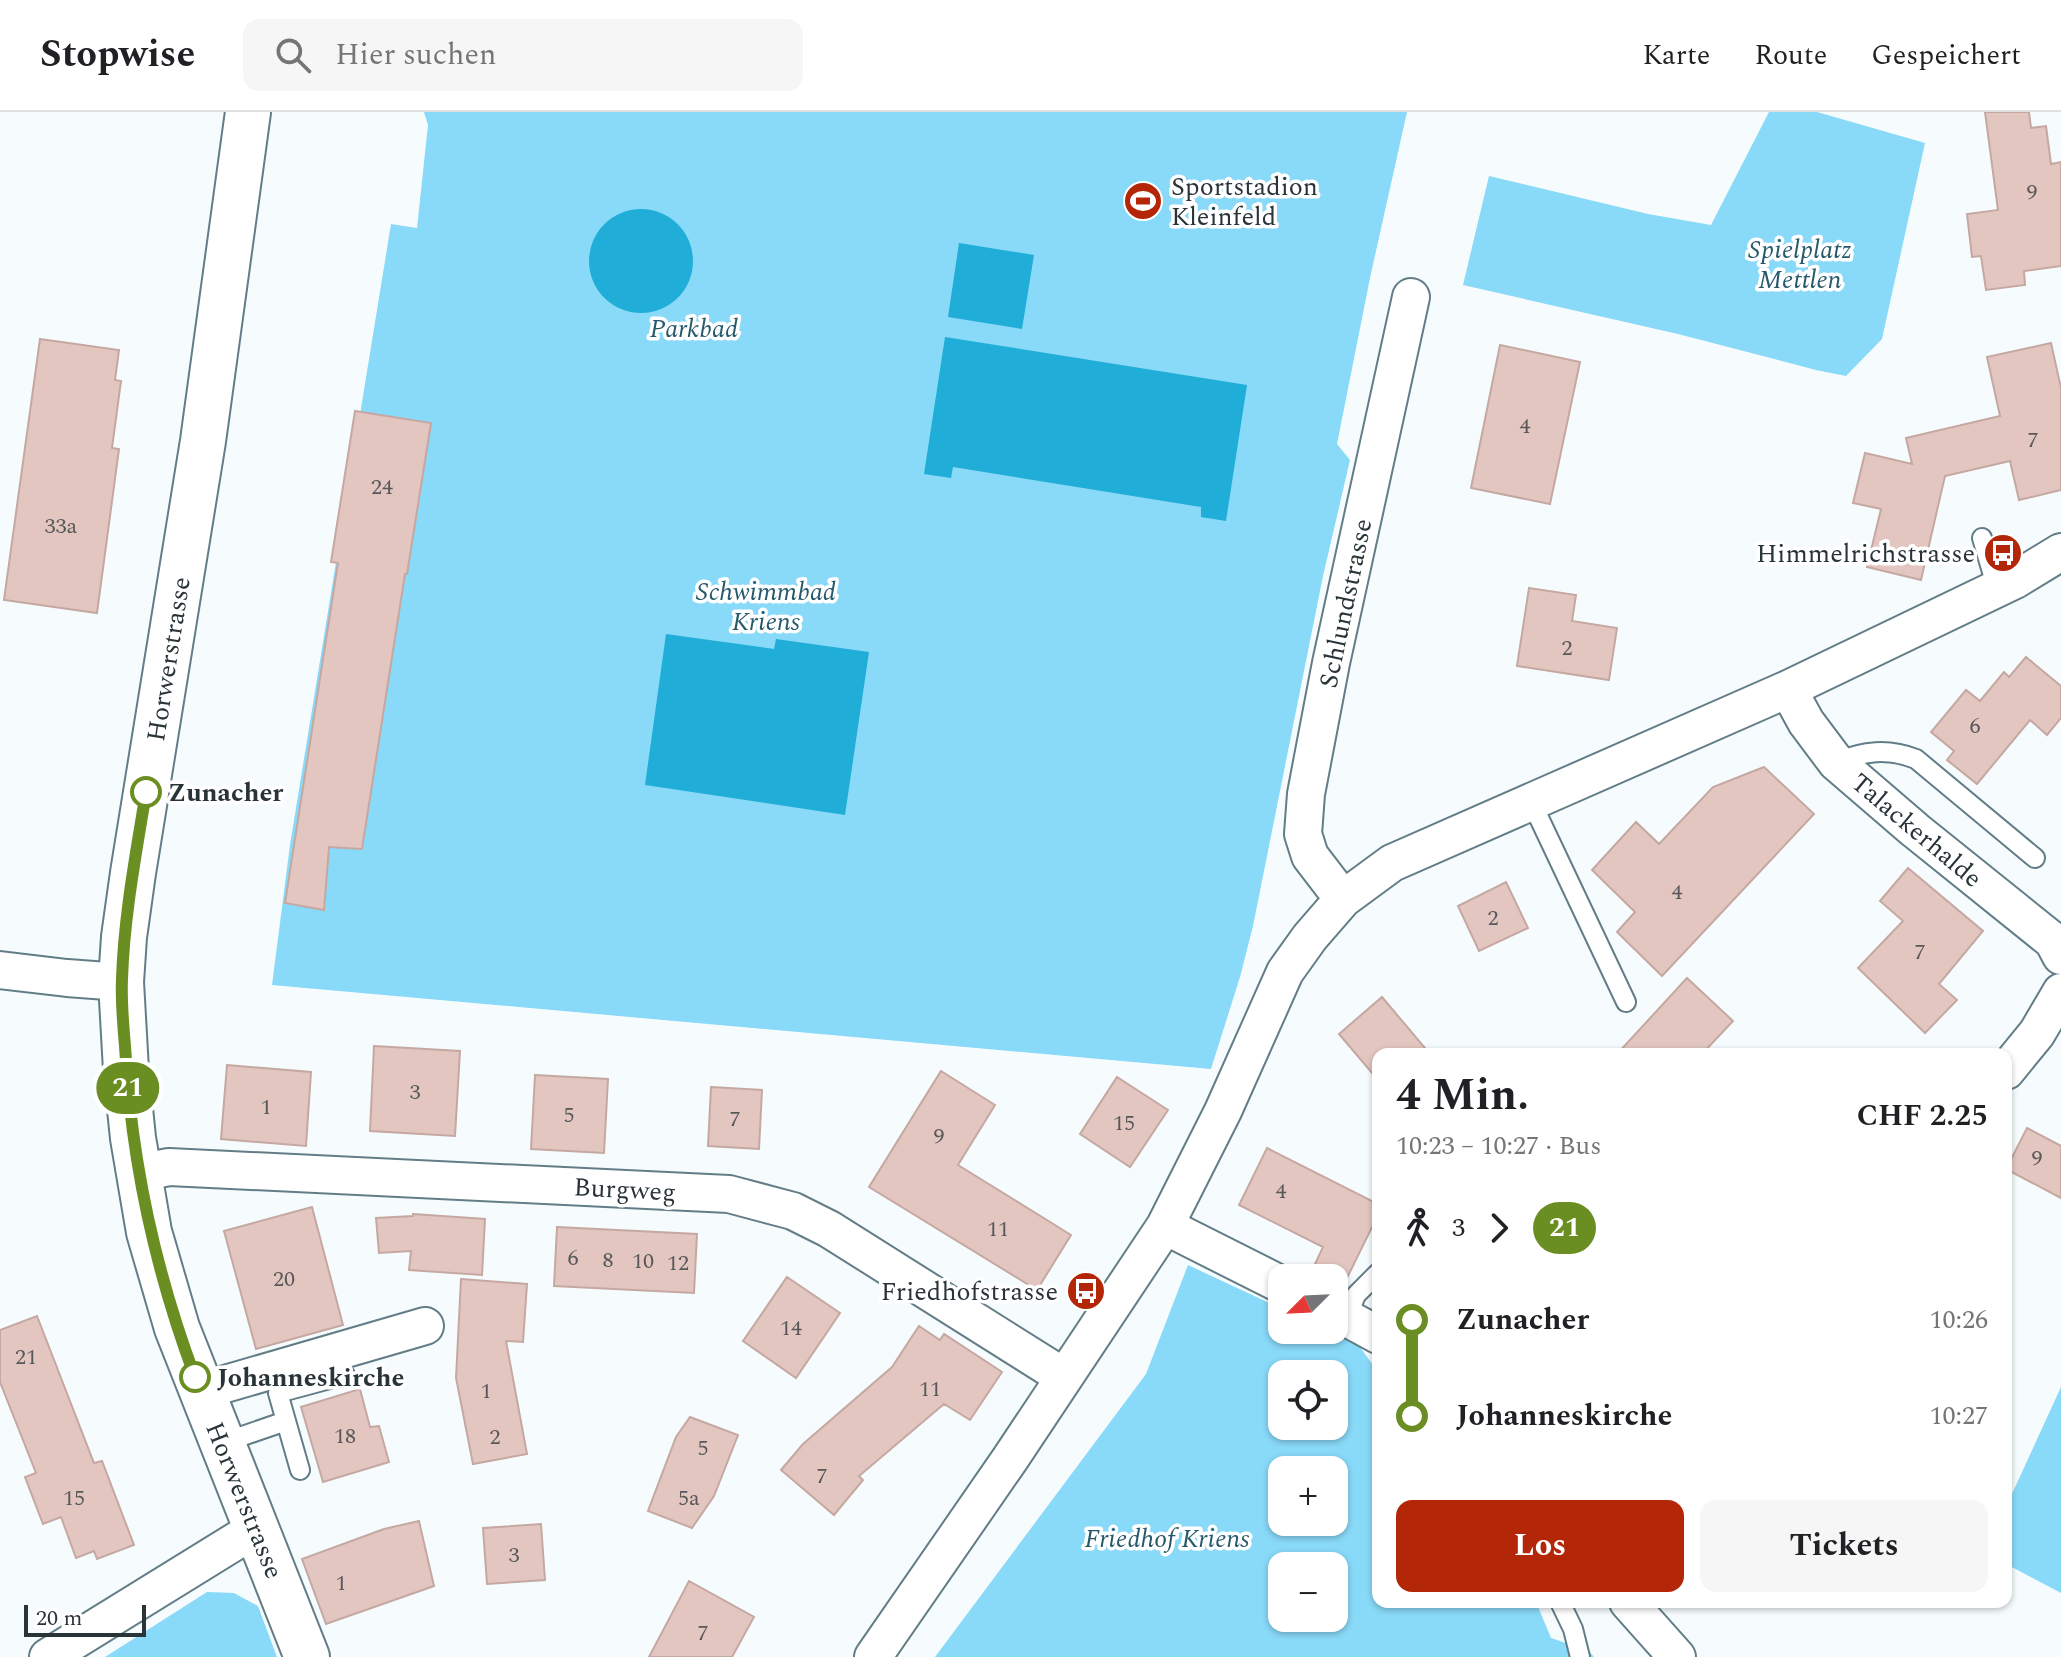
<!DOCTYPE html>
<html lang="de">
<head>
<meta charset="utf-8">
<style>
  body { margin:0; font-family:Spectral,serif; background:#f6f6f6; color:#202124; height:100vh; display:flex; flex-direction:column; font-size:30px; white-space:nowrap }
  * { box-sizing:border-box; margin:0 }
  p { font-size:26px; color:#757577 }
  .icon { flex:none; width:44px; height:44px; fill:none; stroke:currentColor; stroke-width:2; stroke-linecap:round; stroke-linejoin:round }
  .map { position:relative; flex:1; overflow:hidden }
  .sheet { position:absolute; left:1372px; top:936px; width:640px; height:560px; display:flex; flex-direction:column; background:#fff; border-radius:16px; box-shadow:0 2px 6px #0004 }
  .sheet>* { flex:none }
  .badge { padding:0 16px; border-radius:26px; font-size:28px; line-height:52px }
  .needle { width:52px; rotate:246deg }
  .tools { position:absolute; left:1268px; top:1152px; display:grid; gap:16px }
  .tools a { display:grid; place-items:center; width:80px; height:80px; border-radius:16px; background:#fff; box-shadow:0 2px 6px #0004; font-size:40px }
  .scale { position:absolute; left:24px; bottom:20px; width:122px; box-sizing:border-box; padding-left:8px; border:4px solid #293439; border-top:0; font-size:22px; line-height:28px; white-space:nowrap; color:#293439; -webkit-text-stroke:6px #fff; paint-order:stroke }
  .map>.badge { position:absolute; translate:-50% -50%; box-shadow:0 0 0 4px #fff }
  .legs { display:flex; align-items:center; gap:12px; height:88px; padding:0 24px; font-size:26px }
  .legs p { margin-inline-start:auto }
  .headline { display:flex; align-items:center; justify-content:space-between; height:136px; padding:0 24px }
  h1 { font-size:44px; font-weight:700; line-height:60px }
  .cta { display:flex; gap:16px; margin-top:auto; padding:16px 24px }
  .cta a { flex:1; height:92px; border-radius:16px; background:#b32608; color:#fff; font-size:32px; font-weight:700; line-height:92px; text-align:center }
  .cta a+a { background:#f6f6f6; color:#202124 }
  ul { padding:0 24px; list-style:none }
  li { display:flex; align-items:center; gap:28px; height:96px; font-size:30px }
  li i { display:grid; place-items:center; width:12px; height:100%; margin:0 10px; background:currentColor }
  li i::after { content:''; width:20px; height:20px; margin:-10px; border:6px solid; border-radius:50%; background:#fff }
  li p { margin-inline-start:auto }
  li:first-child i { background:linear-gradient(#0000 50%,currentColor 0) }
  li:last-child i { background:linear-gradient(currentColor 50%,#0000 0) }
  header { display:flex; align-items:center; gap:48px; box-sizing:border-box; height:112px; padding:0 40px; background:#fff; border-bottom:2px solid #e0e0e0 }
  header strong { font-size:38px }
  nav { display:flex; gap:44px; margin-inline-start:auto; font-size:28px }
  .search { width:560px; height:72px; background:#f6f6f6; display:flex; align-items:center; gap:20px; box-sizing:border-box; padding:0 28px; border-radius:16px; color:#757577; font-size:30px }
  .map>svg:first-child { display:block }
</style>
</head>
<body>
<header>
<strong>Stopwise</strong>
<div class="search"><svg class="icon" aria-label="search" viewBox="0 0 24 24"><circle cx="10" cy="10" r="6"/><path d="M15 15l6 6"/></svg>Hier suchen</div>
<nav><a>Karte</a><a>Route</a><a>Gespeichert</a></nav>
</header>
<div class="map">
<svg width="2061" height="1545" viewBox="0 0 2061 1545">
  <rect width="100%" height="100%" fill="#f6fcfe"/>
  <!-- green -->
  <path fill="#89d9f8" fill-rule="evenodd" d="M424 0H1407L1370 166 1337 332 1350 348 1323 464 1253 814 1240 865 1211 957 272 873 290 733 391 112 417 116 428 13Z
    M1769 0H1817L1925 31 1882 227 1846 264 1816 258 1678 222 1463 173 1489 64 1648 102 1711 113Z
    M1188 1153 1282 1197V1218H1329L1357 1231 1378 1260V1490H1536L1551 1526 1589 1539 1594 1545H935L1146 1262ZM1282 1262H1334V1314H1282ZM1282 1358H1334V1410H1282ZM1282 1454H1334V1506H1282Z
    M2061 1275V1481L2006 1452V1395Z
    M207 1480 234 1481 258 1494 277 1545H105Z"/>
  <!-- water -->
  <path fill="#20aed8" d="M589 149a52 52 0 1 1 104 0a52 52 0 1 1-104 0Z
    M959 131 1034 143 1022 217 948 205Z
    M945 225 1247 273 1226 409 1201 405V395L953 355 951 366 924 362Z
    M666 522 774 537 776 527 869 540 845 703 645 673Z"/>
  <!-- building -->
  <path fill="#e3c6c0" stroke="#c4a8a1" stroke-width="2" d="M1985 0H2029L2031 16 2046 14 2051 52 2061 50V154L2024 159 2025 173 1986 178 1981 144 1972 145 1967 102 1998 98Z
    M40 227 119 238 115 268 121 269 112 336 119 337 97 501 4 488Z
    M2051 231 2061 276V378L2019 388 2010 349 1945 364 1921 468 1867 455 1881 397 1853 391 1865 341 1912 352 1906 326 2000 304 1987 245Z
    M1500 233 1580 250 1550 392 1471 376Z
    M355 299 431 311 407 462H405L362 737 329 735 324 798 285 791 338 451 331 450Z
    M1529 476 1576 483 1572 509 1617 516 1609 568 1517 554Z
    M2026 545 2061 574V606L2047 623 2030 608 1977 672 1947 648 1954 639 1931 620 1966 578 1980 589 2004 560 2009 565Z
    M1764 655 1814 702 1662 864 1617 820 1635 800 1592 758 1636 710 1659 732 1713 675Z
    M1908 756 1983 819 1939 872 1957 888 1925 921 1858 856 1903 809 1880 789Z
    M1506 770 1528 816 1479 839 1458 794Z
    M1687 866 1733 909 1702 942H1617Z
    M1382 885 1430 942H1378V968L1339 922Z
    M374 934 460 939 455 1024 370 1019Z
    M227 953 311 960 306 1034 221 1027Z
    M941 959 995 993 958 1053 1071 1123 1037 1178 869 1075Z
    M535 963 608 967 604 1041 531 1037Z
    M1117 965 1168 998 1130 1055 1080 1022Z
    M711 975 762 978 759 1037 708 1034Z
    M2027 1016 2061 1034V1086L2006 1057Z
    M1267 1036 1378 1092V1103L1346 1168 1315 1152 1323 1135 1239 1093Z
    M312 1095 343 1213 256 1237 224 1119Z
    M413 1102 485 1107 482 1163 409 1158 411 1139 379 1141 376 1106 413 1104Z
    M557 1115 697 1122 694 1181 554 1174Z
    M787 1165 840 1201 796 1266 743 1229Z
    M461 1167 527 1172 523 1230 506 1229 527 1342 473 1352 456 1266Z
    M37 1204 94 1351 102 1349 134 1433 97 1447 94 1439 76 1446 61 1405 43 1412 25 1365 36 1361 0 1270V1218Z
    M919 1214 940 1228 944 1222 1002 1260 970 1308 944 1292 859 1364 863 1368 834 1403 781 1358 803 1332 892 1255Z
    M360 1277 370 1315 379 1314 389 1350 323 1370 301 1295Z
    M690 1305 738 1323 714 1384 692 1416 648 1399 676 1325Z
    M419 1409 434 1474 326 1512 302 1447 384 1417Z
    M541 1412 545 1468 487 1472 483 1416Z
    M689 1469 754 1505 732 1545H649Z"/>
  <g fill="none" stroke-linecap="round" stroke-linejoin="round">
    <!-- service casing -->
    <g stroke="#637d87" stroke-width="22">
      <path id="service" d="M1982 426 1997 477
        M1836 650C1864 639 1888 636 1916 647L2035 746
        M1531 689 1626 890
        M1347 1205 1356 1183 1378 1161
        M222 1331 286 1309
        M300 1358 278 1281 345 1263
        M1560 1490 1573 1517 1580 1545"/>
    </g>
    <!-- minor casing -->
    <g stroke="#637d87" stroke-width="40">
      <path id="minor" d="M1788 577 1806 610 1836 650 1915 718 2053 829 2061 844
        M1343 787 1310 744 1303 722 1306 682 1331 551 1411 185
        M0 858 67 866 121 870
        M2006 959 2037 921 2061 880
        M138 1061 169 1055 729 1082 793 1099 829 1117 1064 1265
        M1165 1114 1282 1173
        M1334 1199 1378 1223
        M201 1279 425 1214
        M1628 1490 1677 1545
        M48 1545 257 1416
        M873 1545 1010 1347 1165 1114 1223 999 1285 860 1310 825 1343 787 1392 751 1788 577 2015 468 2061 440"/>
    </g>
    <!-- tertiary casing -->
    <g stroke="#637d87" stroke-width="48">
      <path id="tertiary" d="M248 0 203 329 133 761 124 825 121 870 126 958 133 1026 149 1120 177 1216 307 1545"/>
    </g>
    <!-- service -->
    <use href="#service" stroke="#fff" stroke-width="18"/>
    <!-- minor -->
    <use href="#minor" stroke="#fff" stroke-width="36"/>
    <!-- tertiary -->
    <use href="#tertiary" stroke="#fff" stroke-width="44"/>
  </g>
  <g fill="none" stroke-linecap="round" stroke-linejoin="round">
    <!-- line-1 casing -->
    <g stroke="#fff" stroke-width="18">
      <path id="line-1" d="M146 680C136 742 124 804 122 867 121 889 123 912 125 934 131 1048 155 1158 195 1265"/>
    </g>
    <!-- line-1 -->
    <use href="#line-1" stroke="#6b8e23" stroke-width="12"/>
  </g>
  <!-- icons -->
  <defs>
    <g id="stadium-disc" transform="scale(2)"><circle r="9.5" fill="#b32608" stroke="#fff"/><path d="M0-5a6.5 5 0 1 0 0 10a6.5 5 0 1 0 0-10ZM-3.5-1.8h7v3.6h-7Z" fill="#fff"/></g>
    <g id="bus-disc" transform="scale(2)"><circle r="9.5" fill="#b32608" stroke="#fff"/><path d="M-5-6H5V4H4V6H2V4H-2V6H-4V4H-5ZM-3.5-4V0h7V-4ZM-3.5 1.2v1.5H-2V1.2ZM2 1.2v1.5H3.5V1.2Z" fill="#fff"/></g>
  </defs>
  <g fill-rule="evenodd">
    <use href="#stadium-disc" x="1143" y="89"/>
    <use href="#bus-disc" x="2003" y="441"/>
    <use href="#bus-disc" x="1086" y="1179"/>
  </g>
  <!-- markers -->
  <g fill="#fff" stroke="#6b8e23" stroke-width="4">
    <circle cx="146" cy="680" r="14"/>
    <circle cx="195" cy="1265" r="14"/>
  </g>
  <g text-anchor="middle" stroke-width="7" stroke-linejoin="round" paint-order="stroke">
    <!-- number labels -->
    <g font-size="22" fill="#58585b">
      <text x="2032" y="87">9</text>
      <text x="1525" y="321">4</text>
      <text x="2033" y="335">7</text>
      <text x="382" y="382">24</text>
      <text x="61" y="421">33a</text>
      <text x="1567" y="543">2</text>
      <text x="1975" y="621">6</text>
      <text x="1677" y="787">4</text>
      <text x="1493" y="813">2</text>
      <text x="1920" y="847">7</text>
      <text x="415" y="987">3</text>
      <text x="266" y="1002">1</text>
      <text x="569" y="1010">5</text>
      <text x="735" y="1014">7</text>
      <text x="1124" y="1018">15</text>
      <text x="939" y="1031">9</text>
      <text x="2037" y="1053">9</text>
      <text x="1281" y="1086">4</text>
      <text x="998" y="1124">11</text>
      <text x="573" y="1153">6</text>
      <text x="608" y="1155">8</text>
      <text x="643" y="1156">10</text>
      <text x="678" y="1158">12</text>
      <text x="284" y="1174">20</text>
      <text x="791" y="1223">14</text>
      <text x="26" y="1252">21</text>
      <text x="930" y="1284">11</text>
      <text x="486" y="1286">1</text>
      <text x="345" y="1331">18</text>
      <text x="495" y="1332">2</text>
      <text x="703" y="1343">5</text>
      <text x="822" y="1371">7</text>
      <text x="74" y="1393">15</text>
      <text x="689" y="1393">5a</text>
      <text x="514" y="1450">3</text>
      <text x="341" y="1478">1</text>
      <text x="703" y="1528">7</text>
    </g>
    <!-- poi labels -->
    <g font-size="26" fill="#293439" stroke="#fff" text-anchor="end">
      <text x="1171" y="83" text-anchor="start">Sportstadion<tspan x="1171" dy="30">Kleinfeld</tspan></text>
      <text x="1975" y="450">Himmelrichstrasse</text>
      <text x="1058" y="1188">Friedhofstrasse</text>
    </g>
    <!-- park labels -->
    <g font-size="26" font-style="italic" fill="#25596b" stroke="#fff">
      <text x="1800" y="146">Spielplatz<tspan x="1800" dy="30">Mettlen</tspan></text>
      <text x="694" y="225">Parkbad</text>
      <text x="766" y="488">Schwimmbad<tspan x="766" dy="30">Kriens</tspan></text>
      <text x="1167" y="1435">Friedhof Kriens</text>
    </g>
    <!-- street labels -->
    <g font-size="26" fill="#293439" stroke="#fff">
      <text transform="translate(1345 491) rotate(-78)" y="9">Schlundstrasse</text>
      <text transform="translate(168 547) rotate(-81)" y="9">Horwerstrasse</text>
      <text transform="translate(1917 718) rotate(40)" y="9">Talackerhalde</text>
      <text transform="translate(625 1077) rotate(3)" y="9">Burgweg</text>
      <text transform="translate(245 1388) rotate(68)" y="9">Horwerstrasse</text>
    </g>
    <!-- stop labels -->
    <g font-size="26" font-weight="bold" fill="#293439" stroke="#fff" text-anchor="start">
      <text x="168" y="689">Zunacher</text>
      <text x="217" y="1274">Johanneskirche</text>
    </g>
  </g>
</svg>
<div class="tools">
<a><svg class="needle" viewBox="-14 -14 28 28"><path d="M0-13l5 13h-10z" fill="#e53935"/><path d="M0 13l5-13h-10z" fill="#757577"/></svg></a>
<a><svg class="icon" aria-label="locate" viewBox="0 0 24 24"><circle cx="12" cy="12" r="6"/><path d="M12 2v4M12 18v4M2 12h4M18 12h4"/></svg></a>
<a>+</a>
<a>−</a>
</div>
<div class="scale">20 m</div>
<b class="badge" style="left:128px;top:976px;background:#6b8e23;color:#fff">21</b>
<section class="sheet">
<div class="headline"><div><h1>4 Min.</h1><p>10:23 – 10:27 · Bus</p></div><b>CHF 2.25</b></div>
<div class="legs"><svg class="icon" aria-label="walk" viewBox="0 0 24 24"><circle cx="13" cy="4" r="2"/><path d="M13 8l-2 6 4 7M11 14l-3 7M7 12l3-4h3l4 4"/></svg>3<svg class="icon" aria-label="forward" viewBox="0 0 24 24"><path d="M9 5l7 7-7 7"/></svg><b class="badge" style="background:#6b8e23;color:#fff">21</b></div>
<ul>
<li><i style="color:#6b8e23"></i><b>Zunacher</b><p>10:26</p></li>
<li><i style="color:#6b8e23"></i><b>Johanneskirche</b><p>10:27</p></li>
</ul>
<div class="cta"><a>Los</a><a>Tickets</a></div>
</section>
</div>
</body>
</html>
